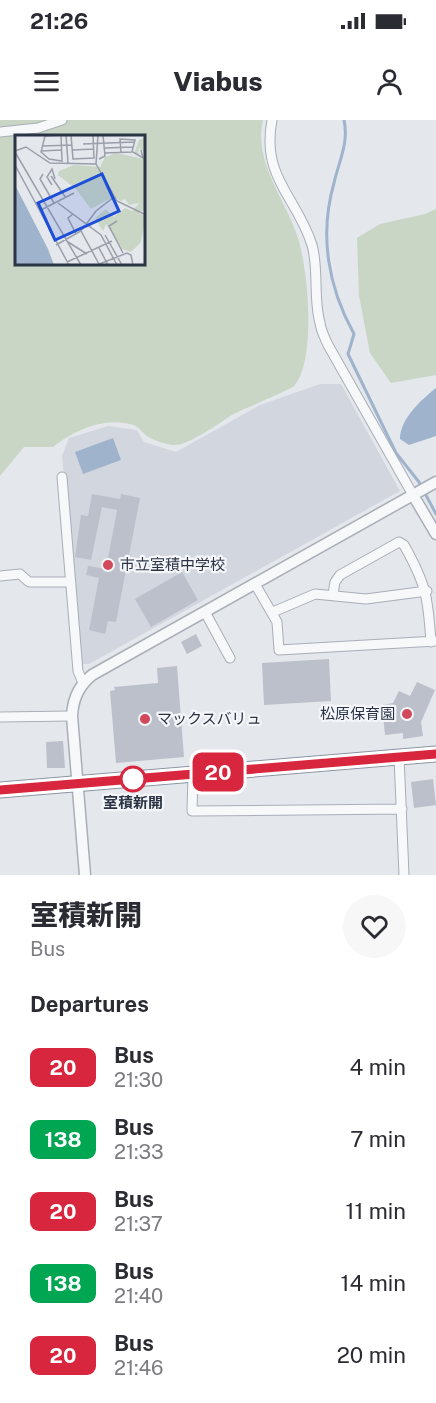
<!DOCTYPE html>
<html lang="en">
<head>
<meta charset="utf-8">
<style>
  body { margin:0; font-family:"Public Sans","Noto Sans JP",sans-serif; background:#f7f7f7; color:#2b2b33; height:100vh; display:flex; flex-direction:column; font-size:22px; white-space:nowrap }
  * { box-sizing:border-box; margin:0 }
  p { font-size:20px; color:#7c7c81 }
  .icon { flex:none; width:33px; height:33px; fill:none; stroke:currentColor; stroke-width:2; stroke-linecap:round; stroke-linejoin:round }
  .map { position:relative; height:755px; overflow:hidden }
  .panel { display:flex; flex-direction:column; background:#fff; flex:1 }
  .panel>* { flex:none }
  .badge { padding:0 12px; border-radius:9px; font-size:21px; line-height:39px }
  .map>.badge { position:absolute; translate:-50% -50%; box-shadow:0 0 0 3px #fff }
  h2 { padding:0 30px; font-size:22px; line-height:54px }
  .round { display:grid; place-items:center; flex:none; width:63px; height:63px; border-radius:32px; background:#f7f7f7 }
  .headline { display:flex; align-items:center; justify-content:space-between; height:102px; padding:0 30px }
  h1 { font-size:28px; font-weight:800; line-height:45px }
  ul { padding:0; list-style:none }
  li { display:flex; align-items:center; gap:18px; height:72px; padding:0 30px }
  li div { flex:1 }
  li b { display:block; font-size:22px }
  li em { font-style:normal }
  li .badge { min-width:66px; font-weight:700; text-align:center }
  .status { display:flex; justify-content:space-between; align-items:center; height:42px; padding:0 30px; background:#fff; direction:ltr }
  .status svg { height:16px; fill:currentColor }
  header { display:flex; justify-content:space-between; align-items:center; height:78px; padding:0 30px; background:#fff; font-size:27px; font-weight:800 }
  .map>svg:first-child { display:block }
</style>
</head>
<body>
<div class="status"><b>21:26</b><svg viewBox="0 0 49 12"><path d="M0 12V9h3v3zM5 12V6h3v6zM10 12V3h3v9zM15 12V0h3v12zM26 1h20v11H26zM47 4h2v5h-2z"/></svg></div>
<header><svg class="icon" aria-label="menu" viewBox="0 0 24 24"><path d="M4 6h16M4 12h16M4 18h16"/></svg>Viabus<svg class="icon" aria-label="person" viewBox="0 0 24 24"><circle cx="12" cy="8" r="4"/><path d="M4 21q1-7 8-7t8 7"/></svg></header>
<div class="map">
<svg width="436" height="755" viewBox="0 0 436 755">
  <rect width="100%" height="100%" fill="#e4e7ec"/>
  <!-- built -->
  <path fill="#d2d6de" d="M320 264H341L400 371 89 544H82L62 336 69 318 108 306 137 310 144 322 176 332 260 285Z"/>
  <!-- green -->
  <path fill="#c9d6c5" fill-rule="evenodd" d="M0 0H263C253 41 285 79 297 115 308 147 317 240 294 266 290 270 243 289 232 295 219 303 187 327 172 325 165 324 152 320 147 316 142 313 139 306 133 305 106 296 74 310 53 327H24L0 356ZM16 16H144V144H16Z
    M436 89V255L391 263 370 233 359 176 357 118 380 104 425 94Z"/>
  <!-- water -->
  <path fill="#9fb4cc" d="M436 268V316L409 325 400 319C400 299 421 280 436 268Z
    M113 318 121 340 83 354 75 332Z"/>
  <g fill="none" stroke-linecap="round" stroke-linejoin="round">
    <!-- stream -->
    <path stroke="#9fb4cc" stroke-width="3" d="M344 0C349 23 339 41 334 63 319 115 328 167 354 214L348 234 396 333 419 362 436 394"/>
  </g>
  <!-- building -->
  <path fill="#bbc0ca" d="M92 374 120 379 121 374 140 378 116 502 108 501 105 514 89 510 99 458 86 455 88 446 106 449 117 390 102 387 91 440 75 437 81 395 88 396Z
    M182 452 198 480 151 507 135 479Z
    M196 514 202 526 187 534 181 522Z
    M329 539 331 581 264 585 262 543Z
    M177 546 184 637 116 643 110 571 115 570 114 567 158 563 157 548Z
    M417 562 435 570 421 602 423 616 403 619V613L385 615 382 585 393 583 399 571 410 576Z
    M63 621 65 648H47L46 622Z
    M433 659 436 685 414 688 411 662Z"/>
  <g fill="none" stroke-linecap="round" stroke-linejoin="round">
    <!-- minor casing -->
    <g stroke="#a9aeb7" stroke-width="11">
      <path id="minor" d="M272 0C261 58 297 77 312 125 319 149 313 178 320 203 321 211 325 218 328 225L413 375
        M0 12 38 8 62 0
        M62 357 78 551 83 563
        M0 456 20 454 29 462H70
        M255 464 277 502 279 530 436 521
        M333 474 335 462 340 455 399 422 404 425C426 464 428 477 431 522
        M205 492 230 538
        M273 492 315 474 366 479 427 471
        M0 597 72 596
        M399 636 404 755
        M193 654 192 691 402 689"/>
    </g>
    <!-- tertiary casing -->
    <g stroke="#a9aeb7" stroke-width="13">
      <path id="tertiary" d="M413 375 436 414
        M85 755 72 596C73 578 79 566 92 555L436 362"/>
    </g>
    <!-- trunk casing -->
    <g stroke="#8b94a3" stroke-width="17">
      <path id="trunk" d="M0 670 436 634"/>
    </g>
    <!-- minor -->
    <use href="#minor" stroke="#f7f8fa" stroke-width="9"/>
    <!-- tertiary -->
    <use href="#tertiary" stroke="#f7f8fa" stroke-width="10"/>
    <!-- trunk -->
    <use href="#trunk" stroke="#fff" stroke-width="15"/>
  </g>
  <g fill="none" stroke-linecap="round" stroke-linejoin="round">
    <!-- line casing -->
    <g stroke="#fff" stroke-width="14">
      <path id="line" d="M0 670 436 634"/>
    </g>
    <!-- line -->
    <use href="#line" stroke="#d7263d" stroke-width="9"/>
  </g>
  <!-- markers -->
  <g fill="#d1495b" stroke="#f4f6f9" stroke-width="2">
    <circle cx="108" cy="445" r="6"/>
    <circle cx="407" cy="594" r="6"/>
    <circle cx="145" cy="599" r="6"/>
  </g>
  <circle fill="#fff" stroke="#d7263d" stroke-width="3" cx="133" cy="659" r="12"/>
  <g text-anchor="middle" stroke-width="4.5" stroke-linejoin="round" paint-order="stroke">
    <!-- poi labels -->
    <g font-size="15" fill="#2b3445" stroke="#f4f6f9" text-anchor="start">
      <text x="120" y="450">市立室積中学校</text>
      <text x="395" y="599" text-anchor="end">松原保育園</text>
      <text x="157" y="604">マックスバリュ</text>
    </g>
    <!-- stop labels -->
    <g font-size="15" font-weight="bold" fill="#2b3445" stroke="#f4f6f9">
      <text x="133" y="688">室積新開</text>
    </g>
  </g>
  <!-- overview -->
  <g transform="translate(15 15)">
    <rect width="130" height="130" fill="#e4e7ec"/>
    <path d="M129 3 131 5 130 75 123 78 130 81V86L126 107 116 117 107 114 91 89 88 96 80 83 91 74 99 82 110 73 117 76 124 68 114 70 110 64 106 66 98 62 76 74 61 54 43 40 44 36 59 30 85 32 90 22 101 18 129 24 130 18 124 13 123 18H127L119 19 124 5Z" fill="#c9d6c5"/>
    <path d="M0 50 33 114 39 130H0Z" fill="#9fb4cc"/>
    <path fill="none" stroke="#9a9fa9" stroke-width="1.5" d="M46 0 47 26 34 24 26 17 30 1ZM51 0 53 28M56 0 58 24 79 23 78 0M68 9 119 7M28 11 57 10M90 13 118 12M57 15 79 14M0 16 11 12 35 28 81 29 102 66 131 80M26 16 46 15M0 17 66 130M118 17 128 23 126 15M90 18 117 17 120 5 105 4 106 17M84 24 90 21 88 0M81 29 83 0M0 30 54 130M28 39 25 44 39 68M36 41 51 63M37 50 32 42 37 34 40 44M43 68 86 100 102 130M26 75 59 58M58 79 53 83 61 99M102 86 94 91 108 118M66 96 84 129M90 100 107 130M53 107 72 119M41 110 66 96 81 76 99 62M84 113 93 130M52 127 97 106M82 130 112 118 116 120 118 130"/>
    <path fill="#1d4ed8" fill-opacity="0.15" stroke="#1d4ed8" stroke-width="3" d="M87 39 104 76 40 105 23 68Z"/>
    <rect width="130" height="130" fill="none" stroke="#2b3445" stroke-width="3"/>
  </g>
</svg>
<b class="badge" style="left:218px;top:652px;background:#d7263d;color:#fff">20</b>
</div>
<section class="panel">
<div class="headline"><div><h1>室積新開</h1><p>Bus</p></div><a class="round"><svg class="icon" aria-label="heart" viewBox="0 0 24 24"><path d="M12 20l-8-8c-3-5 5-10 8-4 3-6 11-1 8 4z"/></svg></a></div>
<h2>Departures</h2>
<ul>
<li><span class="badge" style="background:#d7263d;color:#fff">20</span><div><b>Bus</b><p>21:30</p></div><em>4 min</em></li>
<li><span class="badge" style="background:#00a651;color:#fff">138</span><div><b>Bus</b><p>21:33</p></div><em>7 min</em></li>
<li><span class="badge" style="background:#d7263d;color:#fff">20</span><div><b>Bus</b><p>21:37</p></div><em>11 min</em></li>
<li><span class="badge" style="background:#00a651;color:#fff">138</span><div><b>Bus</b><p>21:40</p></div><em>14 min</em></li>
<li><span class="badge" style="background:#d7263d;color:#fff">20</span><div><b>Bus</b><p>21:46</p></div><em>20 min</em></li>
</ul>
</section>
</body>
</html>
